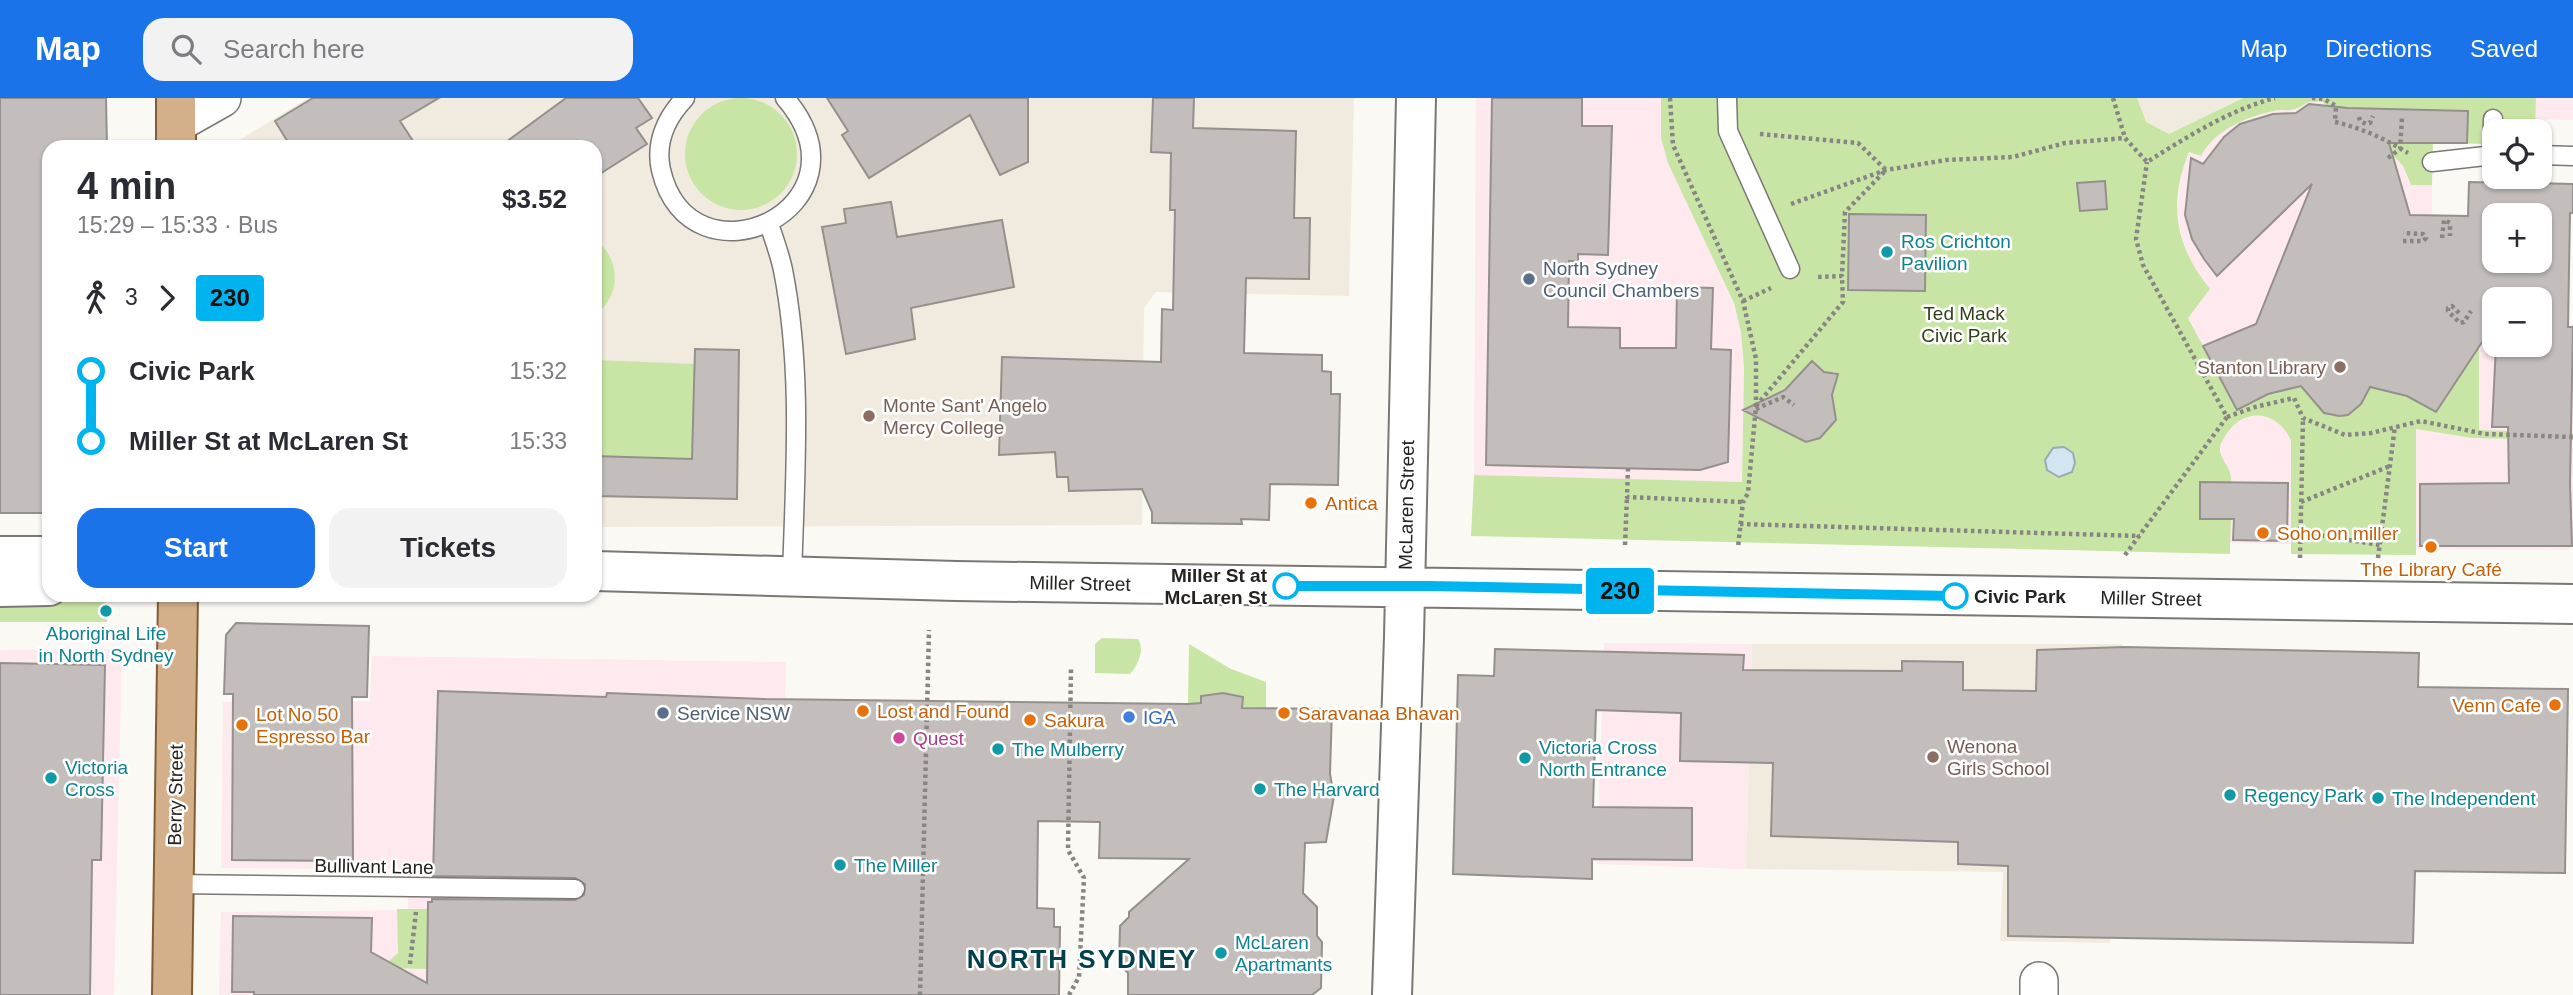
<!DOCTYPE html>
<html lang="en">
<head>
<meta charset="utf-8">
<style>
  body { margin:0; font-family:Arial,sans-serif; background:#f2f2f3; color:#2b2b33; height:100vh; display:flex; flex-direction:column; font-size:26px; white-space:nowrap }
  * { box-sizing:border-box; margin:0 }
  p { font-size:23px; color:#7c7c81 }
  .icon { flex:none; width:38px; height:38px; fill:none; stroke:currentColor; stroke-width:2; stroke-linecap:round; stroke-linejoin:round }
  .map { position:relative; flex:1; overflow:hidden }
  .drawer { position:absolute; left:42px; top:42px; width:560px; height:462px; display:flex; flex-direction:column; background:#fff; border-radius:21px; box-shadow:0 2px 5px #0004 }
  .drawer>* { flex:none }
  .badge { padding:0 14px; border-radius:5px; font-size:24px; line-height:46px }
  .tools { position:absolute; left:2482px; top:21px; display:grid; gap:14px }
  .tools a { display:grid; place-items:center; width:70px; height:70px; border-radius:14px; background:#fff; box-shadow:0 2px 5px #0004; font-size:35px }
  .map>.badge { position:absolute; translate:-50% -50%; box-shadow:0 0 0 4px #fff }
  .legs { display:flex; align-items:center; gap:10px; height:77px; padding:0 35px; font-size:23px }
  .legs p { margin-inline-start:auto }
  .headline { display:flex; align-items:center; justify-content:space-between; height:119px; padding:0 35px }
  h1 { font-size:38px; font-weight:800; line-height:52px }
  .action { display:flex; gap:14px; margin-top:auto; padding:14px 35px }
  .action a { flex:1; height:80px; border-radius:21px; background:#1a73e8; color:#fff; font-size:28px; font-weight:800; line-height:80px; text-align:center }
  .action a+a { background:#f2f2f3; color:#2b2b33 }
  ul { padding:0 35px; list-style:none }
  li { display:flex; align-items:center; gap:24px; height:70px; font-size:26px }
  li i { display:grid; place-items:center; width:10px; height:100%; margin:0 9px; background:currentColor }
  li i::after { content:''; width:18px; height:18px; margin:-9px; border:5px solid; border-radius:50%; background:#fff }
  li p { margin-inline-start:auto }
  li:first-child i { background:linear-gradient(#0000 50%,currentColor 0) }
  li:last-child i { background:linear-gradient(currentColor 50%,#0000 0) }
  header { display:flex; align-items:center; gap:42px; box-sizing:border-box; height:98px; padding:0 35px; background:#1a73e8; color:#fff }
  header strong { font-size:33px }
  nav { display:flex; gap:38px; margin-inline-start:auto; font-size:24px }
  .search { width:490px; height:63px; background:#f2f2f3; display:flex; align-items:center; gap:18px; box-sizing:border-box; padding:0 24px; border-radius:21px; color:#7c7c81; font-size:26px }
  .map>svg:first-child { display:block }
</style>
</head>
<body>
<header>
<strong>Map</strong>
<div class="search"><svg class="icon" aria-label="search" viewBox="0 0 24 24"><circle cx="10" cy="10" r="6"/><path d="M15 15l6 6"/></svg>Search here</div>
<nav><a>Map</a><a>Directions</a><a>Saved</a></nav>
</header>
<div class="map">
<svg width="2573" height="897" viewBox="0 0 2573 897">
  <rect width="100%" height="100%" fill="#fbf9f4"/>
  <!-- commercial -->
  <path fill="#fee9ee" d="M1476 0H1661V40L1734 205 1741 234 1744 271 1742 385 1474 377Z
    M2536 0H2573V22L2535 21Z
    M2315 3 2321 4 2379 49 2393 56 2403 68 2411 87H2432V144L2480 230H2494V247H2539V231H2573V335L2478 332 2479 249 2436 314 2407 298 2365 297 2355 312 2347 317H2332L2318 310 2310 295 2237 312 2188 219 2210 191 2197 176 2184 151 2177 113 2182 72 2189 54 2201 58 2207 47 2221 34 2235 26 2275 12H2294L2304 5Z
    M2254 318H2266L2277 323 2283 329 2291 343V446L2230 445 2231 375 2222 361 2220 348 2228 332 2242 320Z
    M2416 331 2472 340 2573 342V446L2568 452 2416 451Z
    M1604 545 1752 546 1746 771 1597 766Z
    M122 551 114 897H0V552Z
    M372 558 786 564 779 897H219L221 814 408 812V771L221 770 223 604 370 603Z"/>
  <!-- built -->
  <path fill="#f1ebdf" d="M308 0H1354L1349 198 1156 194 1144 210 1142 427 595 429V49H228Z
    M2137 0H2243L2169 36 2145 24Z
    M1752 546H2122L2110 845 2000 843 2003 774 1746 771Z"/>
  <!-- green -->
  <path fill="#c9e5a6" d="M1661 0H2137L2146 24 2169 36 2243 0H2536L2535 33H2494V46L2433 45 2432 87H2411L2403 68 2393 57 2379 49 2322 4C2304 1 2303 10 2291 12 2285 13 2280 11 2274 13 2246 19 2215 32 2201 58L2189 54C2168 106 2175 148 2210 191L2188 220 2237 311 2268 296 2309 286C2313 328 2360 329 2367 288L2407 298 2436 314 2479 247V332L2573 335V342L2472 340 2416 331V457L2291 456V343C2278 311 2241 308 2224 340 2223 342 2220 347 2220 349 2219 361 2231 369 2231 379 2233 405 2230 431 2230 456L1471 438 1474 377 1742 384 1744 271 1741 234 1734 205 1668 65 1661 40Z
    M685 56a56 56 0 1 1 112 0a56 56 0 1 1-112 0Z
    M595 141C621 161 622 197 595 217Z
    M595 262 695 266 692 361 595 358Z
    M0 504H106L107 524H0Z
    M1102 540 1138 541C1145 552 1138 567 1130 576L1095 575V546Z
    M1189 546 1231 571 1266 584V610L1243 609V599L1223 595 1202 598 1201 605H1188Z
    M397 811H428L427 871 388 870V864L398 855Z"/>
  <!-- water -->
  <path fill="#d3e4f2" stroke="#9eaab3" stroke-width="2" d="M2064 349 2073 355 2075 365 2072 374 2059 379 2047 372 2045 362 2053 350Z"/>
  <!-- building -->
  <path fill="#c3bebb" stroke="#95908d" stroke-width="2" fill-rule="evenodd" d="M0 0H106L107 49H49V415H0Z
    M313 0H439L400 23 417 49H291L275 23Z
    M566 0H638L652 20 636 30 647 46 595 79V49H499Z
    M827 0H1028V64L1000 77 970 17 869 80 842 37 848 33Z
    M1153 0H1194L1193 30 1296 33 1294 120H1310L1309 181 1246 180 1244 255 1322 257V273L1331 274V296H1340L1338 387 1270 386 1269 422 1241 421 1242 426 1152 425V414L1142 391 1069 393 1068 379H1057L1055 354 999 357 1002 259 1161 264 1162 211 1173 212 1175 112H1170L1171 55 1151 54Z
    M1492 0H1582V28H1612L1608 157 1578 156V163H1569L1568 229 1620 230V250H1676L1677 189 1713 190 1711 251 1731 252 1728 364 1700 372 1486 367Z
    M2309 6 2348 10 2468 13 2467 45H2389L2410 117 2468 118 2469 84 2573 86V115H2570L2568 229H2573L2570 385 2572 448H2420V386L2509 385 2508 329H2492L2496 247H2539V201H2494V226L2436 314 2407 298 2370 289 2361 306 2348 317 2339 318 2324 315 2301 288 2268 296 2237 312 2203 248 2256 226 2312 86 2217 178 2204 161 2192 141 2185 117 2191 60 2203 66 2224 39 2240 26 2273 16 2296 15ZM2494 117H2539V163H2494Z
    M2105 83 2107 111 2080 113 2077 85Z
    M891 104 897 139 1002 122 1014 189 911 210 915 241 846 256 822 129 846 125 844 111Z
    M1849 116 1926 117 1925 193 1848 192Z
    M695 251 739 252 737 401 595 398V358L692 361Z
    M1812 263 1824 274 1838 276 1832 297 1836 322 1820 340 1806 344 1743 312 1785 292Z
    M2200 384 2288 385 2287 443 2233 442 2234 421H2200Z
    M236 525 369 528 367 599H352L353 763 232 762 233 596H224L226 537Z
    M2124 549 2419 555 2418 589 2568 591 2565 775 2415 773 2413 845 2008 838V768L1958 766V744L1771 738 1773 665 1680 663 1681 615 1596 612 1593 709 1692 710V762L1592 761V781L1453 776 1458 577 1494 578 1495 551 1744 557 1743 572 1902 573V563L1963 564V592L2036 593 2037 552Z
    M0 565 105 567 101 762H92L90 897H0Z
    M438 593 606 599 607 595 765 601 1188 606 1201 605V598L1223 595 1243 599 1242 610 1332 611 1330 676 1334 698 1326 744 1305 745 1303 795 1317 809V838L1322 844 1321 890 1312 897H1128V875L1119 866 1120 828 1129 819V814L1189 761 1099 760 1100 724 1038 723 1037 810 1054 811V829H1060L1059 897H254V894H232L233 818 372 820 371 854 427 885 428 804H432V801L575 802 584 797 585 786 575 780 433 778Z"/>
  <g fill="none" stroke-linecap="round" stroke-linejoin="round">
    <!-- lane casing -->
    <g stroke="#7a7874" stroke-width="21">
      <path id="lane" d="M685 0C666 20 655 45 661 72 690 196 879 110 785 0
        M1727 0 1728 33 1790 171
        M2492 57 2493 21
        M2539 57 2573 58
        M2432 64 2494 57
        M769 126C774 141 780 157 783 172 803 274 795 376 792 479
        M174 786 575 791"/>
    </g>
    <!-- street casing -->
    <g stroke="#7a7874" stroke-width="40">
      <path id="street" d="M176 26 222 0
        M2039 897V883"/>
    </g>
    <!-- secondary casing -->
    <g stroke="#7a7874" stroke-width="42">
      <path id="secondary" d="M0 458H49
        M595 473 956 483 2573 506
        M0 489 49 488
        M1392 897 1404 539 1416 0"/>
    </g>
    <!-- primary casing -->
    <g stroke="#825d33" stroke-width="42">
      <path id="primary" d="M176 0V49
        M172 897 178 497"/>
    </g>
    <!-- path -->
    <path stroke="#888683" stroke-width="4.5" stroke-dasharray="3.5 3.5" stroke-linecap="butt" d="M1670 0 1673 47 1743 203 1756 261V308L1748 395 1743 404 1738 449
      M2113 0 2125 40
      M2312 0 2324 1 2336 8 2335 24C2362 30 2385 41 2408 55
      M2359 19 2360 23 2366 26 2370 25 2373 18
      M1760 36 1858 45 1886 72 1845 114 1842 178
      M2388 60 2400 51 2402 20
      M1791 106 1886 72 1946 62 2013 59 2065 45 2125 40 2147 64C2187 39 2229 12 2275 0
      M2442 140 2444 122 2450 125V138
      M2403 143H2423L2426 140 2423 136 2403 135
      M1743 203 1771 190
      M2459 215 2452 208 2448 210V213L2460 225 2464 224 2471 213
      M1756 308 1843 204 1842 178 1816 179
      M1756 311 1783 299 1794 307
      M2227 319 2255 309 2294 300 2303 320 2345 337 2371 335 2421 323 2485 336 2573 339
      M1628 370 1627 399 1743 404
      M2301 404 2390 368
      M1740 426 2140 438
      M2300 434 2380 447
      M1625 447 1627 399
      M2125 457 2227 319 2143 167 2136 141 2147 64
      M2300 460 2303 320
      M2378 460 2395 328
      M410 866 416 814
      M920 897 929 532
      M1069 897 1079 879 1084 780 1068 752 1071 570"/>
    <!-- lane -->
    <use href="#lane" stroke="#fff" stroke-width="18"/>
    <!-- street -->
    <use href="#street" stroke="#fff" stroke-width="37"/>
    <!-- secondary -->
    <use href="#secondary" stroke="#fff" stroke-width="38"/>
    <!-- primary -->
    <use href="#primary" stroke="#d3b08a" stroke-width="38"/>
  </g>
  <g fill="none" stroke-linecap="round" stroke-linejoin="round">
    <!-- line-1 casing -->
    <g stroke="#fff" stroke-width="16">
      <path id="line-1" d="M1286 488H1429L1955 498"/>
    </g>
    <!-- line-1 -->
    <use href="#line-1" stroke="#00b5ef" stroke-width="10"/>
  </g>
  <!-- markers -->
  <g fill="#0f9aa8" stroke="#fff" stroke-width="2.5">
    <circle cx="1887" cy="154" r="7"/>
    <circle cx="106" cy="513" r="7"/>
    <circle cx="998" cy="651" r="7"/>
    <circle cx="1525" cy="660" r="7"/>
    <circle cx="51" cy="680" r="7"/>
    <circle cx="1260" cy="691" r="7"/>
    <circle cx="2230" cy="697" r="7"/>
    <circle cx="2378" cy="700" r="7"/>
    <circle cx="840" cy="767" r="7"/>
    <circle cx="1221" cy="855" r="7"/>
  </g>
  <g fill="#5c6f8a" stroke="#fff" stroke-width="2.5">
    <circle cx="1529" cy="181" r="7"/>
    <circle cx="663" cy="615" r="7"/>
  </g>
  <g fill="#8d6e63" stroke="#fff" stroke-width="2.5">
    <circle cx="2340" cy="269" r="7"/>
    <circle cx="869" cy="318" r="7"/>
    <circle cx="1933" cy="659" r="7"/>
  </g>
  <g fill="#e8710a" stroke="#fff" stroke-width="2.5">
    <circle cx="1311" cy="405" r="7"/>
    <circle cx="2263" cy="435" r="7"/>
    <circle cx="2431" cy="449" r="7"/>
    <circle cx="2555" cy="607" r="7"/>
    <circle cx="863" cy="613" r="7"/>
    <circle cx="1284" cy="615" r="7"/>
    <circle cx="1030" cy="622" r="7"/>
    <circle cx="242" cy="627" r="7"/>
  </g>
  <g fill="#fff" stroke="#00b5ef" stroke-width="3.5">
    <circle cx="1286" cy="488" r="12"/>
    <circle cx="1955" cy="498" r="12"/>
  </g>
  <circle fill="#3f7fe0" stroke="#fff" stroke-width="2.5" cx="1129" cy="619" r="7"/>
  <circle fill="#d1479c" stroke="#fff" stroke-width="2.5" cx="899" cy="640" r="7"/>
  <g text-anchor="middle" stroke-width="5" stroke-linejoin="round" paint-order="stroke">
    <!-- culture labels -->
    <g font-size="19" fill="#0d838f" stroke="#fff" text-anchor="start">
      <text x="1901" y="150">Ros Crichton<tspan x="1901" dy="22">Pavilion</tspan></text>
      <text x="106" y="542" text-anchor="middle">Aboriginal Life<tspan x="106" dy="22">in North Sydney</tspan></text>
      <text x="1539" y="656">Victoria Cross<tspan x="1539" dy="22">North Entrance</tspan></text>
      <text x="1012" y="658">The Mulberry</text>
      <text x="65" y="676">Victoria<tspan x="65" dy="22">Cross</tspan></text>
      <text x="1274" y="698">The Harvard</text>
      <text x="2244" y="704">Regency Park</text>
      <text x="2392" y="707">The Independent</text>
      <text x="854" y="774">The Miller</text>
      <text x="1235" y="851">McLaren<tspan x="1235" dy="22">Apartmants</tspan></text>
    </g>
    <!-- service labels -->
    <g font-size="19" fill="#4e5e75" stroke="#fff" text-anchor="start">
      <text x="1543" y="177">North Sydney<tspan x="1543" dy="22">Council Chambers</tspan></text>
      <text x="677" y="622">Service NSW</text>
    </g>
    <!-- park labels -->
    <g font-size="19" fill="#31411a" stroke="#fff">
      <text x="1964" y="222">Ted Mack<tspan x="1964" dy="22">Civic Park</tspan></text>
    </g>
    <!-- education labels -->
    <g font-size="19" fill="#785e54" stroke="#fff" text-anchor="start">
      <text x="2326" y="276" text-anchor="end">Stanton Library</text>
      <text x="883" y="314">Monte Sant' Angelo<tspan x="883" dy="22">Mercy College</tspan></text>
      <text x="1947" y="655">Wenona<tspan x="1947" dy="22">Girls School</tspan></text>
    </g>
    <!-- food labels -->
    <g font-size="19" fill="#c56008" stroke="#fff" text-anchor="start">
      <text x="1325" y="412">Antica</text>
      <text x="2277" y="442">Soho on miller</text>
      <text x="2431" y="478" text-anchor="middle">The Library Café</text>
      <text x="2541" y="614" text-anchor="end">Venn Cafe</text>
      <text x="877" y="620">Lost and Found</text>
      <text x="1298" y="622">Saravanaa Bhavan</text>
      <text x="256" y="623">Lot No 50<tspan x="256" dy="22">Espresso Bar</tspan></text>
      <text x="1044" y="629">Sakura</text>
    </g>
    <!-- street labels -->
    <g font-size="19" fill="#242321" stroke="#fff">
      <text transform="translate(1406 407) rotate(-89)" y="7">McLaren Street</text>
      <text transform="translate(1080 485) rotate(1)" y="7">Miller Street</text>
      <text transform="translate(2151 500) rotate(1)" y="7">Miller Street</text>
      <text transform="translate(175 697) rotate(-89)" y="7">Berry Street</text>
      <text transform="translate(374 768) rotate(1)" y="7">Bullivant Lane</text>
    </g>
    <!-- stop labels -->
    <g font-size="19" font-weight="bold" fill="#242321" stroke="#fff" text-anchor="end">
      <text x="1267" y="484">Miller St at<tspan x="1267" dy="22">McLaren St</tspan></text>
      <text x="1974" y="505" text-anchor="start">Civic Park</text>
    </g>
    <!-- shop labels -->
    <g font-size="19" fill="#366cbe" stroke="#fff" text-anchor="start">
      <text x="1143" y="626">IGA</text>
    </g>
    <!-- hotel labels -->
    <g font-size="19" fill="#b23c85" stroke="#fff" text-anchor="start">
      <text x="913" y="647">Quest</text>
    </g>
    <!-- district labels -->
    <g font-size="26" font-weight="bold" letter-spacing="2" fill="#02414c" stroke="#fff">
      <text x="1082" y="870">NORTH SYDNEY</text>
    </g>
  </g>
</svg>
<div class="tools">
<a><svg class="icon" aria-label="locate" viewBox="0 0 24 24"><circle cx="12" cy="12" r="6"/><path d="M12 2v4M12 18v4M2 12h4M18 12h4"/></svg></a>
<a>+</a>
<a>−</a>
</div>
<b class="badge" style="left:1620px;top:493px;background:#00b5ef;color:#111">230</b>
<section class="drawer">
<div class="headline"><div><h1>4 min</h1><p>15:29 – 15:33 · Bus</p></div><b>$3.52</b></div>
<div class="legs"><svg class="icon" aria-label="walk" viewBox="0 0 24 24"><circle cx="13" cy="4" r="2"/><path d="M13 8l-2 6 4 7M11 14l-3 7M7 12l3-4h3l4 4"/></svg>3<svg class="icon" aria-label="forward" viewBox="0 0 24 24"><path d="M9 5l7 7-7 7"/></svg><b class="badge" style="background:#00b5ef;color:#111">230</b></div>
<ul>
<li><i style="color:#00b5ef"></i><b>Civic Park</b><p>15:32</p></li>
<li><i style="color:#00b5ef"></i><b>Miller St at McLaren St</b><p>15:33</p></li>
</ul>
<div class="action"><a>Start</a><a>Tickets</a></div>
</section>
</div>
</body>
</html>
